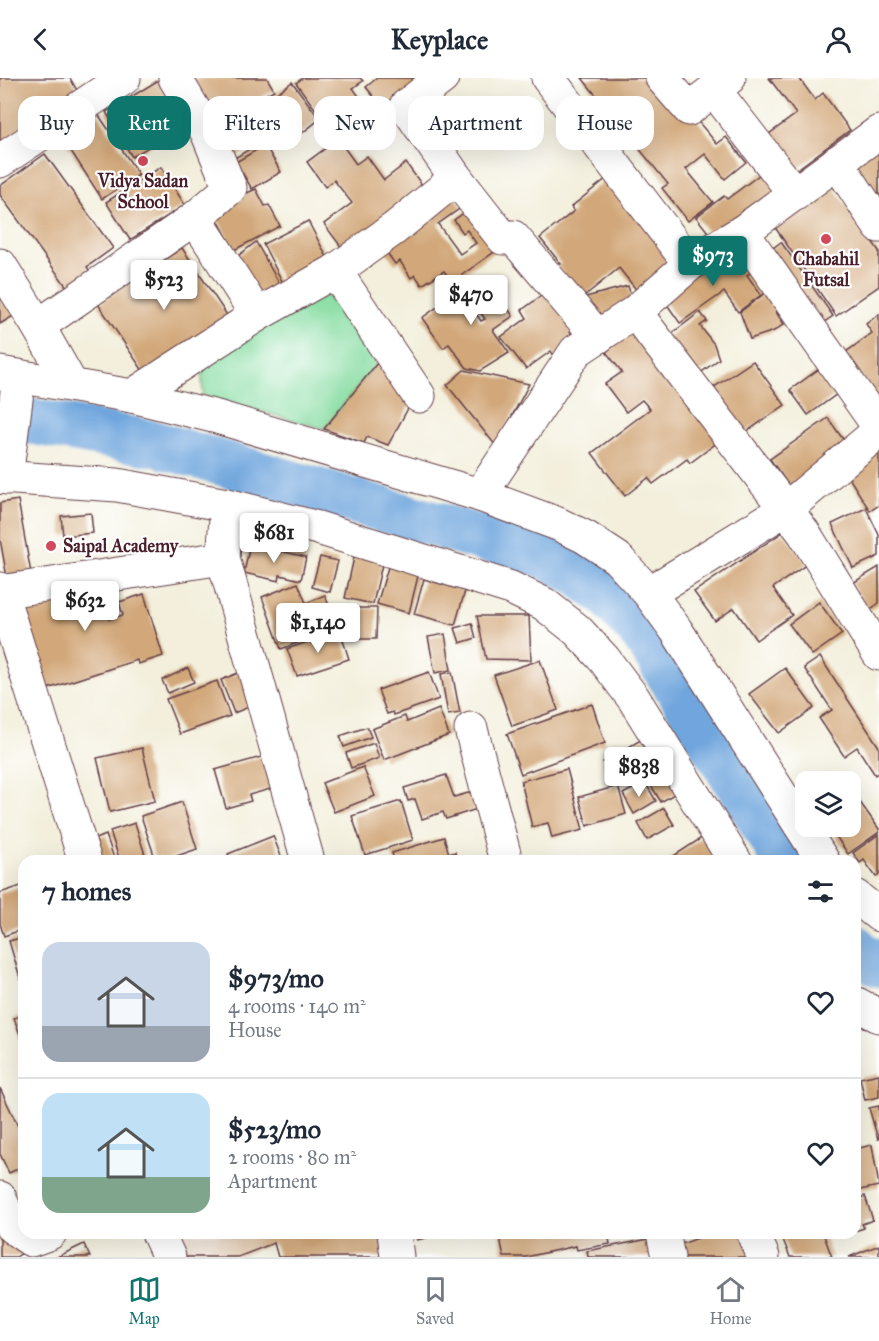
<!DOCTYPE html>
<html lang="en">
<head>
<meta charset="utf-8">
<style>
  :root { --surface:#fff; --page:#f2f2f3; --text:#1f2937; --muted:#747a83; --line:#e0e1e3; --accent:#0f766e }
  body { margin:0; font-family:"IM FELL Great Primer",serif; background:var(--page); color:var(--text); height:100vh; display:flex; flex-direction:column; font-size:22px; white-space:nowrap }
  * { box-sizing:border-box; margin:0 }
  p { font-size:20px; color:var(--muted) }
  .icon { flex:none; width:33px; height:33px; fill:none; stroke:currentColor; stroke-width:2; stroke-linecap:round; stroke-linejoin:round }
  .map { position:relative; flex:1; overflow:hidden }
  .panel { position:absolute; left:18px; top:777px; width:843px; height:384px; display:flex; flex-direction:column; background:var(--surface); border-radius:18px; box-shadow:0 6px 24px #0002 }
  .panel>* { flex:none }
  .guide { position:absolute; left:18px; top:18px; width:843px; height:54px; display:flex; gap:12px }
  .buttons { position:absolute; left:795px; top:693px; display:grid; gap:12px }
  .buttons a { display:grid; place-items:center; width:66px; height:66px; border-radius:12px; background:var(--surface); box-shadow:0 6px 24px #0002; font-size:30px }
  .price { position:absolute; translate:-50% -51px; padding:0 14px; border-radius:6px; background:#fff; color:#222; font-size:20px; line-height:39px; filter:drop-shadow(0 2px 3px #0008) }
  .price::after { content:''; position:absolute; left:50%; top:36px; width:18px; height:14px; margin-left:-9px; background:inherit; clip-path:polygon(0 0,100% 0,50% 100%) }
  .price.active { background:var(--accent); color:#fff }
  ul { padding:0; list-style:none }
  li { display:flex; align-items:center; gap:18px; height:150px; padding:0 24px }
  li+li { border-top:2px solid var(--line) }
  li span { display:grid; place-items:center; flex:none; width:168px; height:120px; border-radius:18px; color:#555 }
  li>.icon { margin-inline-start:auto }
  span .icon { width:72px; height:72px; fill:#fffc; stroke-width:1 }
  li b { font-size:26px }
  h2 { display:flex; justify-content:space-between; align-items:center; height:72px; padding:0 24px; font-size:26px }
  .tag { padding:0 21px; border-radius:18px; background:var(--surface); box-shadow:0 6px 24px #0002; font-size:21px; line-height:54px }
  .tag.active { background:var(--accent); color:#fff }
  header { display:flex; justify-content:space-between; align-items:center; height:78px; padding:0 24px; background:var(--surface); font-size:27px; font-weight:800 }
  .tab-bar { display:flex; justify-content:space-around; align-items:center; height:84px; border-top:2px solid var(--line); background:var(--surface); font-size:16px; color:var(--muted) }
  .tab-bar a { display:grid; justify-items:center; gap:3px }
  .tab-bar .active { color:var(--accent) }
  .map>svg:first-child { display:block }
</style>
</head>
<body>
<header><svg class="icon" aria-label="back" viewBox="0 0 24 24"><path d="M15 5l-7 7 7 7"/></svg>Keyplace<svg class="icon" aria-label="person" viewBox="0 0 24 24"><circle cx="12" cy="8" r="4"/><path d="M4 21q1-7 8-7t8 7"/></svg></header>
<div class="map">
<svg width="879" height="1179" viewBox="0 0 879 1179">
  <rect width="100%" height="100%" fill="#fff"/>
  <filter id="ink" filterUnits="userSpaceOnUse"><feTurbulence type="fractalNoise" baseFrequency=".0167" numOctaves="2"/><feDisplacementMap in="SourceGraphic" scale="12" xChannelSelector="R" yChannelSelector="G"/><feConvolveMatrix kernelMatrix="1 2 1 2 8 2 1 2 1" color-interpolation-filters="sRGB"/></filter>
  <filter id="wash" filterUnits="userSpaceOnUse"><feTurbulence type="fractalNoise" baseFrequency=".008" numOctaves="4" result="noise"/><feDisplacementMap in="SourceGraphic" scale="24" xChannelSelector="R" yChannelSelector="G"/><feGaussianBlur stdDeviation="1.35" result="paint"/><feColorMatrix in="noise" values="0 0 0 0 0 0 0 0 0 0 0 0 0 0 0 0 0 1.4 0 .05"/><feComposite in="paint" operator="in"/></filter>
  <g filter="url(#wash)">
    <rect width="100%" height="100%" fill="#f3efdc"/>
    <polygon fill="#83db9f" stroke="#667d65" stroke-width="1.5" points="326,206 382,279 324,351 203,318 201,286"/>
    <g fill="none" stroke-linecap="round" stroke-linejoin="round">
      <g stroke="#70a6dd" stroke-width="46">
        <polyline points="0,341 35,344 156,366 547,479 580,497 610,519 644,557 786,783"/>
        <polyline points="855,870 862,877 879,886"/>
      </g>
    </g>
    <g id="blocks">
      <g fill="#d2a779">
        <polygon points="0,0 70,0 80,18 0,68"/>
        <polygon points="162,0 192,43 132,79 106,34"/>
        <polygon points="182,0 267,0 274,12 209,48"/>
        <polygon points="303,0 360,0 363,3 353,10 378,45 350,66 325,32 319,36 296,5"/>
        <polygon points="377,0 420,0 423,4 386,34 366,9"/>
        <polygon points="582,0 647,0 696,41 717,66 726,59 746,84 725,101 705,76 686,91 713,124 688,143 662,110 668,106"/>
        <polygon points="769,0 799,0 815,22 823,15 850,52 792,95 765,59 796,36"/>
        <polygon points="292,4 320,41 288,66 259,28"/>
        <polygon points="253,31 270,59 228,84 212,56"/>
        <polygon points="96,33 139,97 102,121 60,56"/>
        <polygon points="338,61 356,86 367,78 384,102 406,85 430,118 348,178 324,146 352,125 334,102 325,109 307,84"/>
        <polygon points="879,61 879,130 847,82"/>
        <polygon points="265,67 281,94 252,111 236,84"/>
        <polygon points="45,76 113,170 87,189 95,201 72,216 0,117 0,108"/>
        <polygon points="161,89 185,127 130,162 106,124"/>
        <polygon points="767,91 786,116 715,163 696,139 724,118 727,121"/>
        <polygon points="607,100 625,122 629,119 660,158 654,163 677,192 642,219 619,190 582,220 628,208 634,227 611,246 599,240 582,220 557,188 561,186 540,160 574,133 571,129"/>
        <polygon points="832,107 879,173 879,208 836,238 774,148"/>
        <polygon points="245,111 247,115 256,111 265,128 269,127 280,148 234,172 211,129"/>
        <polygon points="452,115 462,129 438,146 460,176 476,165 467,152 463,155 454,142 475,127 504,167 452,204 444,193 422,207 415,197 411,200 400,183 395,186 385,172"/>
        <polygon points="308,143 329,183 284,207 263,166"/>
        <polygon points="256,164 284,214 257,228 238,178"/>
        <polygon points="781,164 833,238 817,249 765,176"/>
        <polygon points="182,170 229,240 145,296 98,226"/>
        <polygon points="728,170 738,184 742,182 751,194 747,197 761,217 738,234 724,214 680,245 661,218"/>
        <polygon points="486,199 513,238 493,252 509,275 480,293 467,290 449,266 443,270 422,240 460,213 481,243 485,241 466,214"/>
        <polygon points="545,215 569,247 571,257 555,280 551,273 526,291 501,259 527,240 522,232"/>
        <polygon points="765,215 778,232 776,234 784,246 774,253 750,261 740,234"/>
        <polygon points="0,216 15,237 0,246"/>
        <polygon points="700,234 707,243 700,248 714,266 719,281 695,299 666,260"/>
        <polygon points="879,236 879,320 842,277 872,255 866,246"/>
        <polygon points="637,250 722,361 690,385 687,381 653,406 648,400 625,418 592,375 650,331 642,322 626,334 605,306 622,294 606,274"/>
        <polygon points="382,279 412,323 388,367 367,359 364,365 324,351"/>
        <polygon points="753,283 785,327 739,359 707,314"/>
        <polygon points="826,286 844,311 808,337 790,312"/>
        <polygon points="464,292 529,306 496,368 447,307"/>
        <polygon points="828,340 852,374 794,415 770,381"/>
        <polygon points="879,361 879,427 870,433 844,392"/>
        <polygon points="18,422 32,501 8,505 0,461 0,425"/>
        <polygon points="866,430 879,457 879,478 853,490 832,446"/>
        <polygon points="91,435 93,455 63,458 61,438"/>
        <polygon points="783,454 807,486 773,510 792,537 756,562 734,530 715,543 694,514"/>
        <polygon points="250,466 306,479 301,502 280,497 279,503 244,495"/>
        <polygon points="355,475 383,482 373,526 345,520"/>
        <polygon points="320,479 338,483 330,514 312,509"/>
        <polygon points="389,486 419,494 409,535 377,526"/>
        <polygon points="879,489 879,525 870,532 851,506"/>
        <polygon points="424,501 465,513 455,547 414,536"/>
        <polygon points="98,502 109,541 123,537 119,524 144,516 163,578 138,586 137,582 44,612 15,517"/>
        <polygon points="298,505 306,525 325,517 337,550 281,571 262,519"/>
        <polygon points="819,524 842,556 812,577 789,546"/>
        <polygon points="349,530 377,530 376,561 349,561"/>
        <polygon points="477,538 529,538 531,582 486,581"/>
        <polygon points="472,545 476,560 460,565 455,550"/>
        <polygon points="340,553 349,581 297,598 287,571"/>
        <polygon points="445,556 451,592 435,595 428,559"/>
        <polygon points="820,579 879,669 879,694 875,697 857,669 844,678 819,640 832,632 804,590"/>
        <polygon points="540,582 558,632 512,648 494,597"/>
        <polygon points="188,590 194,604 168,615 162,602"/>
        <polygon points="785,590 814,630 779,655 749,616"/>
        <polygon points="243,593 256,626 234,635 221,602"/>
        <polygon points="429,594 439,621 394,637 393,634 387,636 378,612"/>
        <polygon points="452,594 460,635 448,637 441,596"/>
        <polygon points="217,603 230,638 180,656 166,621"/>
        <polygon points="592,626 605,665 521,696 507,656"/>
        <polygon points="439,631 449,657 384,682 372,651 405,638 407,644"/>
        <polygon points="367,649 371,659 344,669 340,658"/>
        <polygon points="644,660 655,680 615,704 603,684"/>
        <polygon points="374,665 379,680 351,690 346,675"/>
        <polygon points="142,670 155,723 110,734 97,680"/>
        <polygon points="272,676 281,708 249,717 251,723 226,730 215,692"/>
        <polygon points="363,689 375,718 334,734 322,705"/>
        <polygon points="567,691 583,752 552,760 548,745 532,749 521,703"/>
        <polygon points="668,695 679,713 661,724 650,706"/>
        <polygon points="446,697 454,719 472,714 477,731 446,741 443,734 422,741 415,721 408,723 404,710"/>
        <polygon points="645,704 656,723 634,736 623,716"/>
        <polygon points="618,708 626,736 587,748 579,719"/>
        <polygon points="857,720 879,751 879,754 848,776 829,748 850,748 850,724"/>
        <polygon points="401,723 413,762 365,777 352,738"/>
        <polygon points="182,724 197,771 162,783 156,783 141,738"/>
        <polygon points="664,730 674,747 647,762 638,745"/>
        <polygon points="135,745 147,783 120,783 110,753"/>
        <polygon points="879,756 879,797 876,799 864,782 860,785 853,775"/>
        <polygon points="106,757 115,783 90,783 84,765"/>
        <polygon points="706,757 723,783 666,783"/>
        <polygon points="273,758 283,783 231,783 228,776"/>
        <polygon points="444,759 449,776 455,774 457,783 394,783 392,775"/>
        <polygon points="24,807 24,851 4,858 0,846 0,815"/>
        <polygon points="24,859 24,902 21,903 9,863"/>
        <polygon points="23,937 24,941 24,968 14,940"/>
        <polygon points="879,996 879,1019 865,1022 860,1000"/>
        <polygon points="0,1010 24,1061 24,1088 9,1095 0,1076"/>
        <polygon points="879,1028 879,1061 878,1061 869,1030"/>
        <polygon points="872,1067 879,1108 855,1113 855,1071"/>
        <polygon points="865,1118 873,1142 862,1146 864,1150 855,1153 855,1122"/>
        <polygon points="0,1145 22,1175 16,1179 0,1179"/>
        <polygon points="171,1155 383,1155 386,1179 278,1179 274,1165 238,1179 179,1179"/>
        <polygon points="415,1155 442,1155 442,1156 417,1162"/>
        <polygon points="499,1155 608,1155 610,1166 577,1172 576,1168 526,1179 504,1179"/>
        <polygon points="712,1155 750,1155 758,1179 676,1179 676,1168"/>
        <polygon points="791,1155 823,1155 832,1179 790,1179 782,1159"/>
        <polygon points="659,1159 663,1179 588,1179 587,1173"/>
        <polygon points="84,1166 90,1179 57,1179"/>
        <polygon points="879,1167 879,1179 849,1179"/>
      </g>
    </g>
  </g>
  <g filter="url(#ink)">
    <use href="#blocks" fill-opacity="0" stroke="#633e46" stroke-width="1.5"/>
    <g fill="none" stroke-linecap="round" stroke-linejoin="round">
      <g stroke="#633e46" stroke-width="35">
        <g id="minor">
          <polyline points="442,0 406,28 456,100 503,160 513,159 598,259"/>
          <polyline points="548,0 690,186"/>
          <polyline points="662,0 689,31 729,0"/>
          <polyline points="714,12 795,116"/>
          <polyline points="0,83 124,0"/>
          <polyline points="837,84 879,148"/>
          <polyline points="195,140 257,237"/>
          <polyline points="742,154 879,349"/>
          <polyline points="0,187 38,248 71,306"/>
          <polyline points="335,193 419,318"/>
          <polyline points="635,234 804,455 879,576"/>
          <polyline points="38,248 195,140 230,110 207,54 175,0"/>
          <polyline points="0,295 132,318 217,339 480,417 558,446 585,459 617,480 649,515 676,552 823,783"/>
          <polyline points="132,318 257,237 335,193 395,150 456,100"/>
          <polyline points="0,399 117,407 227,427 318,450 511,510 544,526 577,552 604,581 634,621 735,783"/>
          <polyline points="6,400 19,298"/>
          <polyline points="480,417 576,273 635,234 690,186 742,154 879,54"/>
          <polyline points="227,427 223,480 308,783"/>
          <polyline points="0,511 85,783"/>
          <polyline points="0,514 223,480"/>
          <polyline points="649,515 786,431 879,353"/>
          <polyline points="471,651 506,783"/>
          <polyline points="855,818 879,837"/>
          <polyline points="855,925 879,938"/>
          <polyline points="0,1120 12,1149 31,1162 50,1155"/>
          <polyline points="158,1155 169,1179"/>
          <polyline points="394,1155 397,1179"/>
          <polyline points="663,1155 668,1179"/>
          <polyline points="753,1155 763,1179"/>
        </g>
      </g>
      <use href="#minor" stroke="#fff" stroke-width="33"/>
    </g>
  </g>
  <g fill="#d1495b" stroke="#fff" stroke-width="2">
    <circle cx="143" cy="83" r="6"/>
    <circle cx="826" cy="161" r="6"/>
    <circle cx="51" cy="468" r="6"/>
  </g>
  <g text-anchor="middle" stroke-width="4.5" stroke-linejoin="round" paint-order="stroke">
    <g font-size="18" font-weight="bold" fill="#4a1f2b" stroke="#fff">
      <text x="143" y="109">Vidya Sadan<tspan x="143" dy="21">School</tspan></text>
      <text x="826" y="187">Chabahil<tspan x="826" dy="21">Futsal</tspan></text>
      <text x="63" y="474" text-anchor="start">Saipal Academy</text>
    </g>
  </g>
</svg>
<div class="buttons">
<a><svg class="icon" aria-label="layers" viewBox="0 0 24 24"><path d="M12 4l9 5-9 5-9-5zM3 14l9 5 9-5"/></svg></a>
</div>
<b class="price active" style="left:713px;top:209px">$973</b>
<b class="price" style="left:164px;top:233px">$523</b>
<b class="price" style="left:471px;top:248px">$470</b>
<b class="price" style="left:274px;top:486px">$681</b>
<b class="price" style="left:85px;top:554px">$632</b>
<b class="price" style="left:318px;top:576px">$1,140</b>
<b class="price" style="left:639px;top:720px">$838</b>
<div class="guide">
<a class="tag">Buy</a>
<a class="tag active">Rent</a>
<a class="tag">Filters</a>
<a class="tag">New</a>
<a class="tag">Apartment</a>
<a class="tag">House</a>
</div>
<section class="panel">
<h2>7 homes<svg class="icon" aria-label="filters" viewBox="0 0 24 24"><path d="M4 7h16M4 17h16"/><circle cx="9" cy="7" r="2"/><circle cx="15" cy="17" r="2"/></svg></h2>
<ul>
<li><span style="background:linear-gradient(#c9d6e8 70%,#9aa5b1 0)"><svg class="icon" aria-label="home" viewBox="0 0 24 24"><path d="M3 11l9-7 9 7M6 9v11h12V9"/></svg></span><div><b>$973/mo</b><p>4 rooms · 140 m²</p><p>House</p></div><svg class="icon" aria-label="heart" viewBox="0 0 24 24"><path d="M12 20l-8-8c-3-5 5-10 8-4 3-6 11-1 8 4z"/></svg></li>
<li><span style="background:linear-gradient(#bfe0f5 70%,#7fa58c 0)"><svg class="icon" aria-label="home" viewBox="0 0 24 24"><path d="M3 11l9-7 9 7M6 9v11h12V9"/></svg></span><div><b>$523/mo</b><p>2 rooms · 80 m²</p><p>Apartment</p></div><svg class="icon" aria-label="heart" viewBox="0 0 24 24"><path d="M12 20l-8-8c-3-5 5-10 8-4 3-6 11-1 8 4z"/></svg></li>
</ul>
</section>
</div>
<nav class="tab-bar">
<a class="active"><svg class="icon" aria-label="map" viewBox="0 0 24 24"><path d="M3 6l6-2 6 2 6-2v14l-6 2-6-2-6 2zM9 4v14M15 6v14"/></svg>Map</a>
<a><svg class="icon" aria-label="saved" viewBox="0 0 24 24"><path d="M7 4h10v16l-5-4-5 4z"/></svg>Saved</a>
<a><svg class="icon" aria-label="home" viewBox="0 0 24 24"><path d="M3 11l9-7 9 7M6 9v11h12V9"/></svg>Home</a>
</nav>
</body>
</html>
